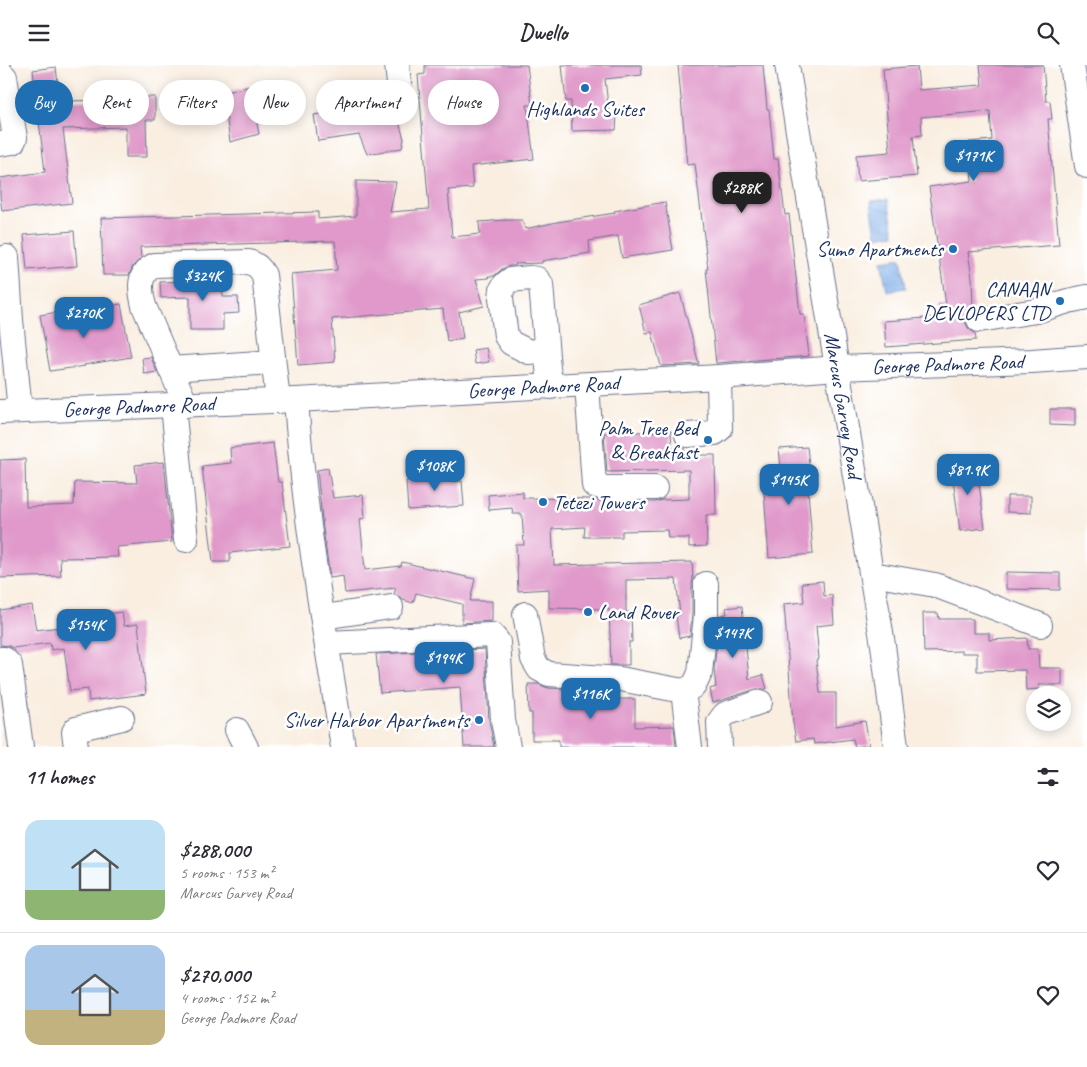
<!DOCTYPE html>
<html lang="en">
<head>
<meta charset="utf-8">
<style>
  :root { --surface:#fff; --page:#f2f2f3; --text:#2b2b33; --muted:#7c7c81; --line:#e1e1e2; --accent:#1f6fb2 }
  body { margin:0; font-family:Caveat,sans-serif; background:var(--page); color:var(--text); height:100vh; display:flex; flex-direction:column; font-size:19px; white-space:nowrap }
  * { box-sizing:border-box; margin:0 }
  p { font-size:16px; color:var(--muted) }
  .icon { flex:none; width:28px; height:28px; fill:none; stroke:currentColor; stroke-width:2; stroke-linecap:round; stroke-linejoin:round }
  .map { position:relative; height:682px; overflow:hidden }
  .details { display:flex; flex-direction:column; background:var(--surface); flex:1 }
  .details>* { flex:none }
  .guide { position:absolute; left:15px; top:15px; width:500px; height:45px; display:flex; gap:10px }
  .buttons { position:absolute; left:1026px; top:621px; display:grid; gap:10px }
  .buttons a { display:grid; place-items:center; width:45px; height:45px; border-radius:50%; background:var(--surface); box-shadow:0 2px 12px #0003; font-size:25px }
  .price { position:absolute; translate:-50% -42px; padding:0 11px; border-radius:10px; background:var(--accent); color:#fff; font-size:16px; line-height:32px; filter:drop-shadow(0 1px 2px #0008) }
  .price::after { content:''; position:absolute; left:50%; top:30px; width:15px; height:11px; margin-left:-8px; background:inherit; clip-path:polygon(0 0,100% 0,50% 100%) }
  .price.selected { background:#222; color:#fff }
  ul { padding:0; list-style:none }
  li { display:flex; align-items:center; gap:15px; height:125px; padding:0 25px }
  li+li { border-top:1px solid var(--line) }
  li span { display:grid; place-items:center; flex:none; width:140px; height:100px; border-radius:15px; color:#555 }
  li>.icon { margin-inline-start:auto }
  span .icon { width:60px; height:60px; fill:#fffc; stroke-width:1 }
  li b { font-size:21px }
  h2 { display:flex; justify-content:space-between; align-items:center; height:60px; padding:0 25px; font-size:21px }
  .chip { padding:0 18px; border-radius:22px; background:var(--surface); box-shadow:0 2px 12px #0003; font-size:18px; line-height:45px }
  .chip.selected { background:var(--accent); color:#fff }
  header { display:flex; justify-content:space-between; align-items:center; height:65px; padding:0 25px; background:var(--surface); font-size:22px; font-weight:800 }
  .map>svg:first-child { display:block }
</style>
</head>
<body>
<header><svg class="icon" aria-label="menu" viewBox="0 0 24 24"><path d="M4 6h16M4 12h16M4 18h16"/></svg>Dwello<svg class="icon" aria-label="search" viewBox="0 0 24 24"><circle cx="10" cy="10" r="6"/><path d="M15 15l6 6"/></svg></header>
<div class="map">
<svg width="1087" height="682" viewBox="0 0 1087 682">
  <defs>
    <pattern id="water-ripples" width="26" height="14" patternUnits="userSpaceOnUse" patternTransform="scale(1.25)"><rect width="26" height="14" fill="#7faee9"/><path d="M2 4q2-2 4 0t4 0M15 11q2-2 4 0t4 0" fill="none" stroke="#678ec0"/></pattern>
  </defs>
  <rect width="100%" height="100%" fill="#fff"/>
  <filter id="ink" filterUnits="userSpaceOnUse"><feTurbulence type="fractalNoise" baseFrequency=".02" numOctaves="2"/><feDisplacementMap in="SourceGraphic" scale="10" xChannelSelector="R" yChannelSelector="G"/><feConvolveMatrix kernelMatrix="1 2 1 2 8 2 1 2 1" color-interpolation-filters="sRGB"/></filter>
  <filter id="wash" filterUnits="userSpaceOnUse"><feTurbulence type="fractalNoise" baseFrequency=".0096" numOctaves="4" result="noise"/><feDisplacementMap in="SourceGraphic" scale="20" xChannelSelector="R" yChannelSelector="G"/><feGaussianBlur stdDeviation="1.12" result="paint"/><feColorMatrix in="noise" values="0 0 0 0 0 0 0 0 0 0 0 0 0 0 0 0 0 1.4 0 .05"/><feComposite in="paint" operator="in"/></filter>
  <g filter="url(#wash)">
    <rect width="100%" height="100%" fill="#f9eee0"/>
    <g fill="url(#water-ripples)" stroke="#4d6ea4">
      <polygon points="888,134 894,169 876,172 871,136"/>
      <polygon points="901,193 906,223 887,226 881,196"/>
    </g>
    <g id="blocks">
      <g fill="#e099ca">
        <polygon points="425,0 527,0 532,40 527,40 534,94 471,101 473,123 448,125 452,172 480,169 479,157 506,155 522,155 525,164 557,157 615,148 614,146 665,137 673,185 622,193 618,171 589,176 590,188 542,196 542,198 515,199 515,201 509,201 502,204 494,211 488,211 489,213 476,214 484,241 459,247 463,273 447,276 443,244 332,254 335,297 298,300 291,209 337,205 335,176 140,182 141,193 133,201 129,210 103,210 101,153 318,147 318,154 356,151 356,116 396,117 390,147 429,144 418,10 425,9"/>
        <polygon points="562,0 641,0 642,10 605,14 609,49 617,49 616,65 572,66 571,36 566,36"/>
        <polygon points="678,0 763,0 767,44 769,44 774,94 778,94 785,150 789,149 800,249 804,249 809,291 716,298 706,204 708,204 695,99 687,100"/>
        <polygon points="980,0 1043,0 1046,36 1050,36 1052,54 1048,54 1059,180 968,187 972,213 973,243 970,245 966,250 965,257 969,264 975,268 976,275 886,282 884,256 940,252 939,240 946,240 929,122 972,116 969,77 992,75 990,46 921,52 922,70 913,71 917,111 858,116 856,90 890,87 883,4 917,1 919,25 982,20"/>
        <polygon points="56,2 60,36 133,35 133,32 155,32 155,55 146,55 147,92 126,92 126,62 63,64 72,138 2,146 0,131 0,113 45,107 33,5"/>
        <polygon points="250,21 259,69 230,77 223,28"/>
        <polygon points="391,30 404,74 402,83 367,89 359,70 318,76 314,50 369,42 368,36"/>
        <polygon points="74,166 77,201 27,205 24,170"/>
        <polygon points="188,216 188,217 222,216 223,232 238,232 239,248 223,249 223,265 190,265 190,232 161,233 160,217"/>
        <polygon points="680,228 699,299 661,301 652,267 646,268 639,240"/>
        <polygon points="121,239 131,292 84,300 85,301 50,306 40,250 75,244 76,247 81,246 81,257 104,255 104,242"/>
        <polygon points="486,283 489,297 475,299 473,285"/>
        <polygon points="151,292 157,307 144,309 142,293"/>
        <polygon points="1050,344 1075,344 1075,361 1050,360"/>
        <polygon points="671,366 672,383 685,383 685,390 715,390 716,450 706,450 707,481 689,482 689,473 668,473 667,465 622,466 622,472 584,472 585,462 552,464 554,500 692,497 693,514 692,519 692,549 690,571 679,573 676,550 680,550 676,514 626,515 626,547 631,547 632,577 629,577 629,600 611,600 609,544 549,543 549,524 518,526 516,480 524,480 522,449 513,449 512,443 489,445 488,430 523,427 523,433 592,434 604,437 655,437 662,435 689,434 689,405 607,407 604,368"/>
        <polygon points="273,378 278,417 282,417 290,481 230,488 230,497 213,497 202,401 231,398 230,383"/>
        <polygon points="807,382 812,425 808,426 813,489 769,493 763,415 782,413 779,384"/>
        <polygon points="25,394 26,442 74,440 75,417 137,418 135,400 164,397 172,477 117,482 118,492 60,493 61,511 0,513 0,395"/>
        <polygon points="976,396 985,463 960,466 951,399"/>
        <polygon points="328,403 333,433 363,430 365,453 360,454 365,505 401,501 402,497 475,514 470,536 492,536 492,556 462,558 462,539 416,528 413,538 403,535 401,533 394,529 396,523 345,528 343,511 330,513 323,464 317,405"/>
        <polygon points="449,404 450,417 462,416 464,441 408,445 406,416 426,414 426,406"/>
        <polygon points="1007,431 1031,431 1031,448 1007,447"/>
        <polygon points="1006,507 1060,508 1060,525 1006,524"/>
        <polygon points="823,516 824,531 832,530 834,559 816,561 819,594 816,595 820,628 836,628 836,661 865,656 869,680 855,682 853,674 814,679 813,674 796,676 793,658 784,539 804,537 802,518"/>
        <polygon points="32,540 36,565 92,558 91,551 122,547 124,561 138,559 146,629 89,636 88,624 70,626 64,583 51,585 50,578 13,583 9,581 0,580 0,545"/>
        <polygon points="742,541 749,614 763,610 767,624 756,624 713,638 710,624 716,622 714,604 720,550 727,549 726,543"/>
        <polygon points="923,548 938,548 939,554 973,554 973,568 989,568 989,575 1027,573 1028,584 1038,584 1039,603 1062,603 1062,620 1039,620 1039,624 1026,625 1025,605 977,606 977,588 962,588 962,586 924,587"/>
        <polygon points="485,584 489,656 494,682 464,682 460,622 380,628 376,589"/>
        <polygon points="528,619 538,619 548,623 616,627 616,634 635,634 635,662 674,661 676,682 559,682 559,675 532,675 532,648 529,648"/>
      </g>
    </g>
  </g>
  <g filter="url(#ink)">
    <use href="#blocks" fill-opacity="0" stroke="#69728c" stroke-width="1"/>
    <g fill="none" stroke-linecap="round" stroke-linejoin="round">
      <g stroke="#69728c" stroke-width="26">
        <g id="minor">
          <polyline points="397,0 399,19"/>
          <path id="s1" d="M 787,0 L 883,580 L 896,682"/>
          <polyline points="1072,0 1087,101"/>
          <polyline points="0,7 5,12 15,73 13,77 0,79"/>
          <polyline points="7,192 11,255 20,346"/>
          <polyline points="979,255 1036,246 1068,236 1087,232"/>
          <polyline points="546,285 529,287 511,278 506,271 501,233 502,224 505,219 510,215 530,213 537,214 541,219 548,303 551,322"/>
          <polyline points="170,304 273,297"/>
          <polyline points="587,320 594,420 604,423 655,423"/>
          <path d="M 296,335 C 304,452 325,567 343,682"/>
          <polyline points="173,340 186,475"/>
          <path d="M 186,340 L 144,241 C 140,225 137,208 155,200 L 249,197 C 257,200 260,203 264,210 L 278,336"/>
          <path id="s2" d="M 0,347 L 296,335 L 719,312 L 838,303 L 1032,296 L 1087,292"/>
          <polyline points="687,370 715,368 720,364 719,312"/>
          <polyline points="872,509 935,520 1040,560"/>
          <polyline points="525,549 533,594 539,604 549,609 620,614 683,626 690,682"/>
          <polyline points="323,552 391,542"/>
          <polyline points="327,578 492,570 498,577 503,655 508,682"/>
          <polyline points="0,594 4,594 10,600 21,682"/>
          <polyline points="683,626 694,621 700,608 706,550 706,519"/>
          <polyline points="237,665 246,682"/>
          <polyline points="76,682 74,667 76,664 122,653"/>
          <polyline points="720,682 719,657 725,649 760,637"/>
        </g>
      </g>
      <use href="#minor" stroke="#fff" stroke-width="24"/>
    </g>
  </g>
  <g fill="#1f6fb2" stroke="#fff" stroke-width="2">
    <circle cx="585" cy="23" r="5"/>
    <circle cx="953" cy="184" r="5"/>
    <circle cx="1060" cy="236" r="5"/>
    <circle cx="708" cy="375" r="5"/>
    <circle cx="543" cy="437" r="5"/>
    <circle cx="588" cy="547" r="5"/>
    <circle cx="479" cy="655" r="5"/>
  </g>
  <g text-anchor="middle" stroke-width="5" stroke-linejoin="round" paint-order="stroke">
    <g font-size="21" fill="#1b2f5e" stroke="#fff" text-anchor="end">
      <text x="585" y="51" text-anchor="middle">Highlands Suites</text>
      <text x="943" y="191">Sumo Apartments</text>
      <text x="1050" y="231">CANAAN<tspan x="1050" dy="24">DEVLOPERS LTD</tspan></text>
      <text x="698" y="370">Palm Tree Bed<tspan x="698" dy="24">&amp; Breakfast</tspan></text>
      <text x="553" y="444" text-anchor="start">Tetezi Towers</text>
      <text x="598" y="554" text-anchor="start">Land Rover</text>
      <text x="469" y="662">Silver Harbor Apartments</text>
    </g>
    <g font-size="21" fill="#1b2f5e" stroke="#fff">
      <text dy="7" stroke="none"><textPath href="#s2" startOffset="949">George Padmore Road</textPath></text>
      <text dy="7" stroke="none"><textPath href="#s2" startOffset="544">George Padmore Road</textPath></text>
      <text dy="7" stroke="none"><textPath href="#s2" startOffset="139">George Padmore Road</textPath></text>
      <text dy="7" stroke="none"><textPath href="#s1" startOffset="345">Marcus Garvey Road</textPath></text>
    </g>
  </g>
</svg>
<div class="buttons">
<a><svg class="icon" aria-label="layers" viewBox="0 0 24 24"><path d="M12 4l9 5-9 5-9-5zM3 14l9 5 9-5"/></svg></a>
</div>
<b class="price" style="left:974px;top:117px">$171K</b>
<b class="price selected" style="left:742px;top:149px">$288K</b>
<b class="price" style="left:203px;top:237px">$324K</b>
<b class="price" style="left:84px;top:274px">$270K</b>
<b class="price" style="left:435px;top:427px">$108K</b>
<b class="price" style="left:968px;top:431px">$81.9K</b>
<b class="price" style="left:789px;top:441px">$145K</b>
<b class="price" style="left:86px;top:586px">$154K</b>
<b class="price" style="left:733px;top:594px">$147K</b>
<b class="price" style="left:444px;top:619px">$194K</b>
<b class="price" style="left:591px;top:655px">$116K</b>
<div class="guide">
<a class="chip selected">Buy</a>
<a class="chip">Rent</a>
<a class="chip">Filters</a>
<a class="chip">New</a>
<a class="chip">Apartment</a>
<a class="chip">House</a>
</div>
</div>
<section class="details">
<h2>11 homes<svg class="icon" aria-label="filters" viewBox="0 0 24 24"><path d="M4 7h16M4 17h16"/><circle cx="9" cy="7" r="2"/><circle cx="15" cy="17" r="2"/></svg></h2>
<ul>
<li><span style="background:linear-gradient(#bfe0f5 70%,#8fb573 0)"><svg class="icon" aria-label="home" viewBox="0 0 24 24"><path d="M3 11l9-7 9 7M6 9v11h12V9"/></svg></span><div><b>$288,000</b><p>5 rooms · 153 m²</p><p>Marcus Garvey Road</p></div><svg class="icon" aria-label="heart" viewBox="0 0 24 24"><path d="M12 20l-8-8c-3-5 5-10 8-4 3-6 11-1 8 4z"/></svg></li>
<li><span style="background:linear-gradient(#a9c7e8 65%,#c2b280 0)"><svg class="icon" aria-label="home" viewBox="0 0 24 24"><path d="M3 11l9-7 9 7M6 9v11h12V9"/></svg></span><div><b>$270,000</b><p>4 rooms · 152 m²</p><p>George Padmore Road</p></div><svg class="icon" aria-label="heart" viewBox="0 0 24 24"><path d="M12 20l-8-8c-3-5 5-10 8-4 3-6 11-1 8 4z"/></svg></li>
</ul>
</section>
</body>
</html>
